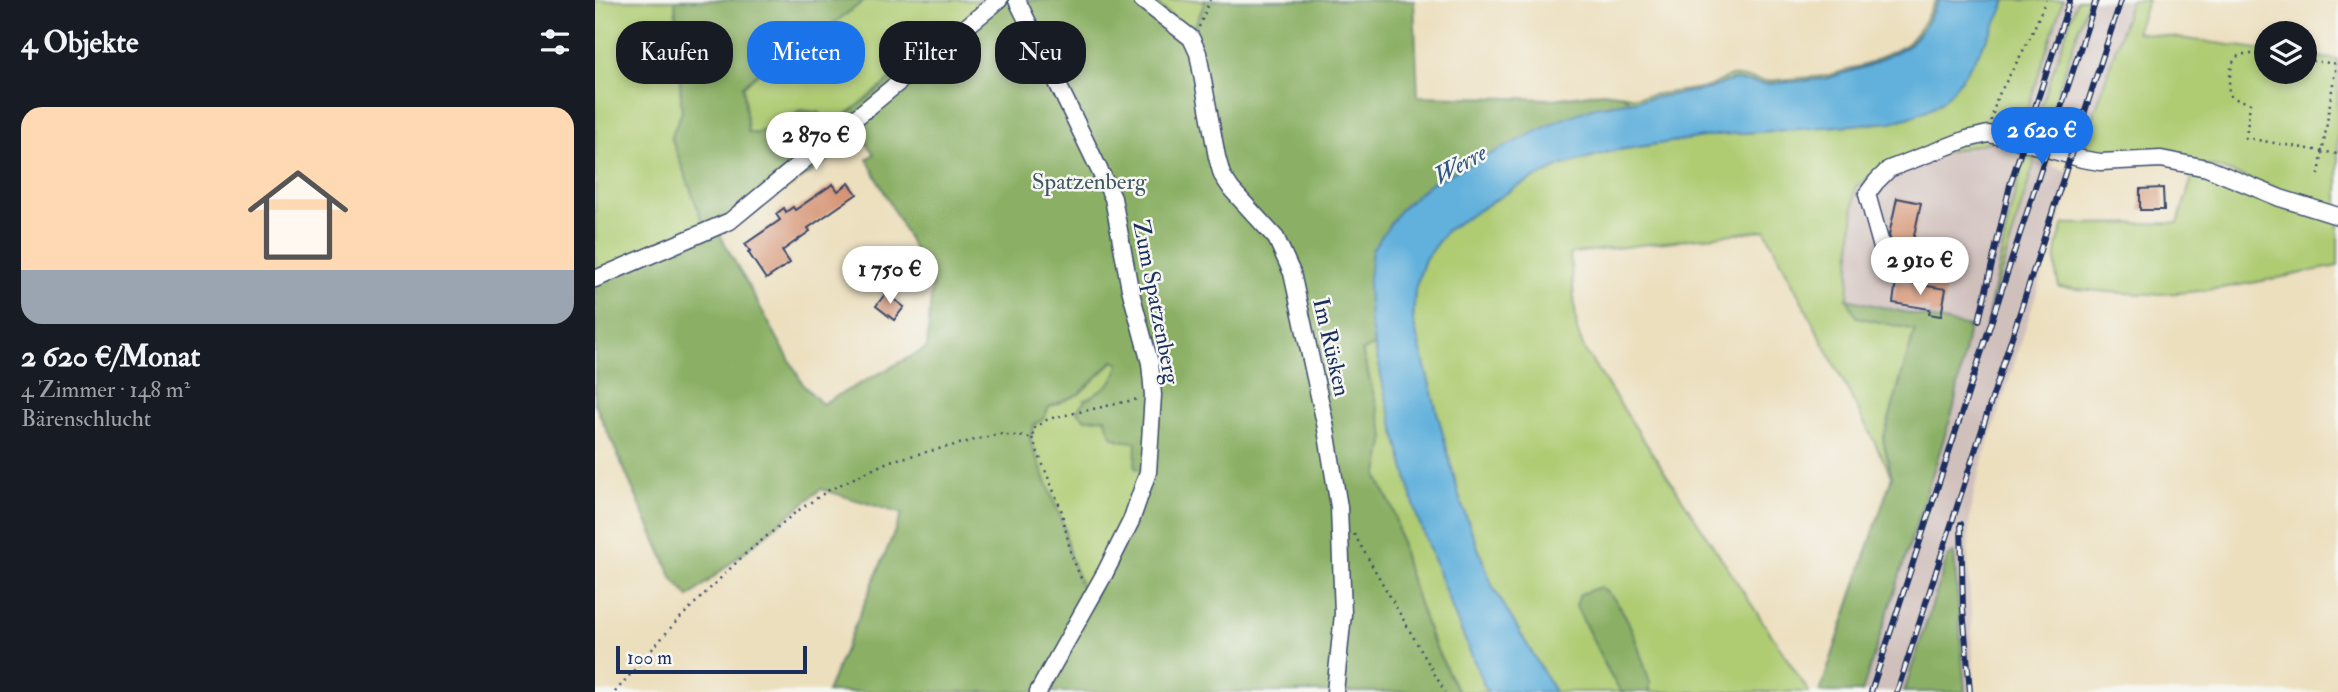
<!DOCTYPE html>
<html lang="de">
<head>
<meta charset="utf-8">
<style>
  :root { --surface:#171b24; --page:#242831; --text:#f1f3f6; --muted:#9ea1a6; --accent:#1a73e8 }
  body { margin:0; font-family:"IM FELL Double Pica",serif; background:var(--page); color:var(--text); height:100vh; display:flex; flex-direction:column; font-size:26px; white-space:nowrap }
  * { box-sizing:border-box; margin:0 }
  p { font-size:23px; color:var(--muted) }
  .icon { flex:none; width:38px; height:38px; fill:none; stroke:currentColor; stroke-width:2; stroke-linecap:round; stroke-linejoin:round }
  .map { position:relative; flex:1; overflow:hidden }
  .panel { display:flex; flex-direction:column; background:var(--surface); width:595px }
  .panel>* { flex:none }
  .banner { position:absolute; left:21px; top:21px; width:665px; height:63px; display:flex; gap:14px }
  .buttons { position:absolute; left:1659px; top:21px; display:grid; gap:14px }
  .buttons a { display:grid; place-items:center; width:63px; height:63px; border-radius:50%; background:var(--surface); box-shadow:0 4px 10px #0003; font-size:35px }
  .scale { position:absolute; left:21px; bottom:18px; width:191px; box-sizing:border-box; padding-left:7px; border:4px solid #1b2f5e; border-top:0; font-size:19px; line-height:24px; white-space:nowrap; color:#1b2f5e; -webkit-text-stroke:5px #f6f6f2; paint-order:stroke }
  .price { position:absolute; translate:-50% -60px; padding:0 16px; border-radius:24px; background:#fff; color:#222; font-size:23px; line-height:46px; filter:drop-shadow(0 2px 4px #0008) }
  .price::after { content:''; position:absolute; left:50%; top:42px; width:21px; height:16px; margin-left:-10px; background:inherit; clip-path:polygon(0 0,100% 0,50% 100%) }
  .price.active { background:var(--accent); color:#fff }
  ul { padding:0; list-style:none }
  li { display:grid; align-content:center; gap:14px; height:371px; padding:0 21px }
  li span { display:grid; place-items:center; height:217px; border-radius:21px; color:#555 }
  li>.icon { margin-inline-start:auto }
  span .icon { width:126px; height:126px; fill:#fffc; stroke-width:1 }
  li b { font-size:30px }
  h2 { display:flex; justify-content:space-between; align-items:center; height:84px; padding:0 21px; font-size:30px }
  .tag { padding:0 24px; border-radius:28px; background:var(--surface); box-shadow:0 4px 10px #0003; font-size:24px; line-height:63px }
  .tag.active { background:var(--accent); color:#fff }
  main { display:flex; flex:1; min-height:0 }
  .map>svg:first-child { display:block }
</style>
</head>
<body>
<main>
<section class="panel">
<h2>4 Objekte<svg class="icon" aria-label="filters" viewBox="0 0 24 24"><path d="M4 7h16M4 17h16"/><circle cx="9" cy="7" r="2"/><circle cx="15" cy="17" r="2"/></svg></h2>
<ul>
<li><span style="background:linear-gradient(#ffd9b3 75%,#9aa5b1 0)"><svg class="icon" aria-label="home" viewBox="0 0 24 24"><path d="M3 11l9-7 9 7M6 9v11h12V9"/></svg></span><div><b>2 620 €/Monat</b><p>4 Zimmer · 148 m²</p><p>Bärenschlucht</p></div></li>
</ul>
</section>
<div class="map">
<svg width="1743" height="692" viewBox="0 0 1743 692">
  <rect width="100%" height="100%" fill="#f6f6f2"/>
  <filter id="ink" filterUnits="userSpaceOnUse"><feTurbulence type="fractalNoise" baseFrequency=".0143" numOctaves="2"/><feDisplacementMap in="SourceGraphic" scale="14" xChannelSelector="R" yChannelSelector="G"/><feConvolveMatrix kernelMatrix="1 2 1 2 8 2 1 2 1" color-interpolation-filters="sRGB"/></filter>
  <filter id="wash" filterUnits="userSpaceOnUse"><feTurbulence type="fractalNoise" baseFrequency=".00686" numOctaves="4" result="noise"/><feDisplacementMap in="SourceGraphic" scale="28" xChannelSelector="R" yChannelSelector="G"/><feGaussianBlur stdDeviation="1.57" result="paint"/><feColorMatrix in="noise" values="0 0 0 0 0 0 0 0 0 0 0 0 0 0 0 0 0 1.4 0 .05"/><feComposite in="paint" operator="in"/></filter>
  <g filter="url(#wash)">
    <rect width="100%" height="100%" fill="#ecdfbe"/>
    <g fill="#d0c0bc">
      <polygon points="1468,0 1482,0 1438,130 1427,126"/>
      <polygon points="1493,0 1536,0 1489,147 1448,137"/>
      <polygon points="1386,128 1419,149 1431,153 1416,208 1396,306 1440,161 1480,173 1381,483 1375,516 1373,555 1380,692 1370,692 1359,553 1353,556 1309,692 1267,692 1359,407 1374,328 1252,299 1260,187 1291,166"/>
    </g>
    <g fill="#afcc73" stroke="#657e68" stroke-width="2">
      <polygon points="0,0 80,0 87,112 76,137 110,228 0,283"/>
      <polygon points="270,0 396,0 231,131 178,125 161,134 153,132 148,87 182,56 195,56"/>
      <polygon points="557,0 611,0 599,28 591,28"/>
      <polygon points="1341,0 1344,0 1328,29 1313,46 1273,66 1230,79 1170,84 1137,80 1114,89 1035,102 1029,95 1041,97 1113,87 1136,76 1170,81 1231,76 1272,64 1311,45 1325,28"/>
      <polygon points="1411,0 1468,0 1424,135 1291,166 1260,187 1253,299 1263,317 1320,329 1288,440 1297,476 1170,230 979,253 975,255 982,330 989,349 1214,692 1055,692 1055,682 1000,643 1014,673 1026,692 960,692 898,587 866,503 818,321 820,288 830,259 852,230 923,186 965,166 1017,151 1122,135 1297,122 1320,116 1380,59"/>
      <polygon points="1482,0 1493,0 1446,143 1435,139"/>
      <polygon points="1536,0 1553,0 1541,32 1671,50 1671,72 1710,72 1710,55 1743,60 1743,210 1617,166 1487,153"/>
      <polygon points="1431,151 1442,154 1393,316 1416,208"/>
      <path d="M 1614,171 L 1743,219 L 1743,266 C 1690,276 1637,289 1583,293 C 1543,296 1503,291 1464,287 C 1458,265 1460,245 1469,224 L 1583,223 L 1597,177 Z"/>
      <polygon points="779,346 822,516 857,609 892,692 863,692 835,636 812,568 798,509 782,477 790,437 767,351"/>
      <path d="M 519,361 L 525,363 C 521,385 506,390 489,400 L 490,419 L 511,418 L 541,442 L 557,472 L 494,608 L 474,553 L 469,527 L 435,440 L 439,425 L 449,418 L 454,407 L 484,394 Z"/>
    </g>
    <g fill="#8bb065" stroke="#537062" stroke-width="2" fill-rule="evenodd">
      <path d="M 80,0 L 270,0 L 194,56 L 182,56 L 148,86 L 153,132 L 161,134 L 178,125 L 188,126 L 205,110 L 225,113 L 231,131 L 396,0 L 557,0 L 591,28 L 599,27 L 611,0 L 819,0 L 823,96 L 959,99 L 1008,92 L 1029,95 L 1035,102 L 1000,107 L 773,288 L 779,346 L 767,351 L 790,437 L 782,477 L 798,509 L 812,568 L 835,636 L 863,692 L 232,692 L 307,514 L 226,489 L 94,597 L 78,579 L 0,404 L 0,283 L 110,228 L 76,137 L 87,112 ZM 267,137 L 279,154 L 272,159 L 337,284 L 332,348 L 227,404 L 209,386 L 125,235 ZM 518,361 L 524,363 C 520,392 495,389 482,411 L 490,419 L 511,418 C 515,441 520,440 541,442 L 540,468 L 556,472 L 494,607 L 474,553 L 469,527 L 435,440 L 439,425 L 449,418 L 454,407 L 484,394 Z"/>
      <polygon points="1252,299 1374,327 1359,407 1267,692 1225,692 1297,476 1288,440 1320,330 1262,317"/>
      <polygon points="1359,553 1370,692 1309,692 1353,556"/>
      <path d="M 1005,587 C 1035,605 1043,651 1055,682 L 1055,692 L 1026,692 L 1014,673 L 981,606 L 985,594 Z"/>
    </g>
    <path fill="#62b1dc" stroke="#3e709d" stroke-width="2" d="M 1344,0 L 1411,0 C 1403,24 1366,85 1347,101 C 1333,112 1314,118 1297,122 L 1122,135 L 1017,151 L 965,166 L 923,186 L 852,230 L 830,259 L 820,289 L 818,321 L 866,503 L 898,587 L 960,692 L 892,692 L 857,609 L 822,516 L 789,390 L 775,322 L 773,288 L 777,250 L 805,210 L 834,184 L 967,119 L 1000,107 L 1114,89 L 1137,80 L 1170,84 L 1230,79 L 1273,66 L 1313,46 L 1328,29 Z"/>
    <g id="blocks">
      <g fill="#d59372">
        <polygon points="254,183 262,194 213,228 215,231 187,251 195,263 171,279 153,252 155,251 150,244 185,220 181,214 189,208 191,212 198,207 200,210 238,184 243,191"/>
        <polygon points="1568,188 1569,210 1545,210 1545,189"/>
        <polygon points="1302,198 1326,203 1317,245 1296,241 1294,235"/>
        <polygon points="1301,281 1351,289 1346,316 1334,314 1335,309 1298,303"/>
        <polygon points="291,293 309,307 299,320 281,306"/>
      </g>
    </g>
  </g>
  <g filter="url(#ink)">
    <use href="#blocks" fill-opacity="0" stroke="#3a496c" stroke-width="2"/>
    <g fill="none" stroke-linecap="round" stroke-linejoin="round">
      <g stroke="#3a496c" stroke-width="19">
        <g id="minor">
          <polyline points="422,0 518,198 535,289 555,363 558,395 553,472 536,521 510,573 443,692"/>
          <polyline points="547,0 596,38 603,53 622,157 627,175 637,190 681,238 697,273 730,423 744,507 748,614 740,692"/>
          <polyline points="1289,255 1272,194 1281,182 1294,169 1372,139 1393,134 1418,139 1487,159 1505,162 1566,159 1612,168 1685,198 1743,216"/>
          <polyline points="0,279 135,221 404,0"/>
        </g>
      </g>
      <g stroke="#3a496c" stroke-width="2.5" stroke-dasharray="2 5" stroke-linecap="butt">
        <polyline points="604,27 615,0"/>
        <path d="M 1671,56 C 1649,53 1638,49 1635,76 C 1634,84 1632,91 1637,98 L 1655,103 L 1651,138 L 1743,154"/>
        <polyline points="1710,60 1743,64"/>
        <polyline points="1396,121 1402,98 1434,40 1451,0"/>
        <polyline points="1724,175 1741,64"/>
        <polyline points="437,438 466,509 476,554 488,583"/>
        <polyline points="759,534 850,692"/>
        <polyline points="20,692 79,624 149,555 201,512 234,490 295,461 404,434 437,438 440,428 453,419 543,399"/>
      </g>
      <use href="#minor" stroke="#fff" stroke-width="16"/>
      <g stroke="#1b2f5e" stroke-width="6">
        <g id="rail">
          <polyline points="1384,321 1415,185 1475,0"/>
          <polyline points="1366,524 1368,609 1375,692"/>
          <polyline points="1276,692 1501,0"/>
          <polyline points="1302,692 1526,0"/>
        </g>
      </g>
      <use href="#rail" stroke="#f6f6f2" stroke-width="3.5" stroke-dasharray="10" stroke-linecap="butt"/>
    </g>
  </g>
  <g text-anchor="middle" stroke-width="5" stroke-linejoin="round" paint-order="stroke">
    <g font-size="23" fill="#405663" stroke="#f6f6f2">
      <text x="494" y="189">Spatzenberg</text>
    </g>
    <g font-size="23" fill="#1b2f5e" stroke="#f6f6f2">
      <text transform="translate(562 302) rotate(79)" y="8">Zum Spatzenberg</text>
      <text transform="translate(737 347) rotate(77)" y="8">Im Rüsken</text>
    </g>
    <g font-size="24" font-style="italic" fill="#305684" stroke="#f6f6f2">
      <text transform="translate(865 164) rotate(-29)" y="8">Werre</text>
    </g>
  </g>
</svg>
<div class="buttons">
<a><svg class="icon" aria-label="layers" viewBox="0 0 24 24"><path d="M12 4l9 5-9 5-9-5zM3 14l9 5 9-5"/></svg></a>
</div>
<div class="scale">100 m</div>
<b class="price active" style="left:1447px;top:167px">2 620 €</b>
<b class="price" style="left:221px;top:172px">2 870 €</b>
<b class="price" style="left:1325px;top:297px">2 910 €</b>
<b class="price" style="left:295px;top:306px">1 750 €</b>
<div class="banner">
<a class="tag">Kaufen</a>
<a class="tag active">Mieten</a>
<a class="tag">Filter</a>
<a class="tag">Neu</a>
</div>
</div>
</main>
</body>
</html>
